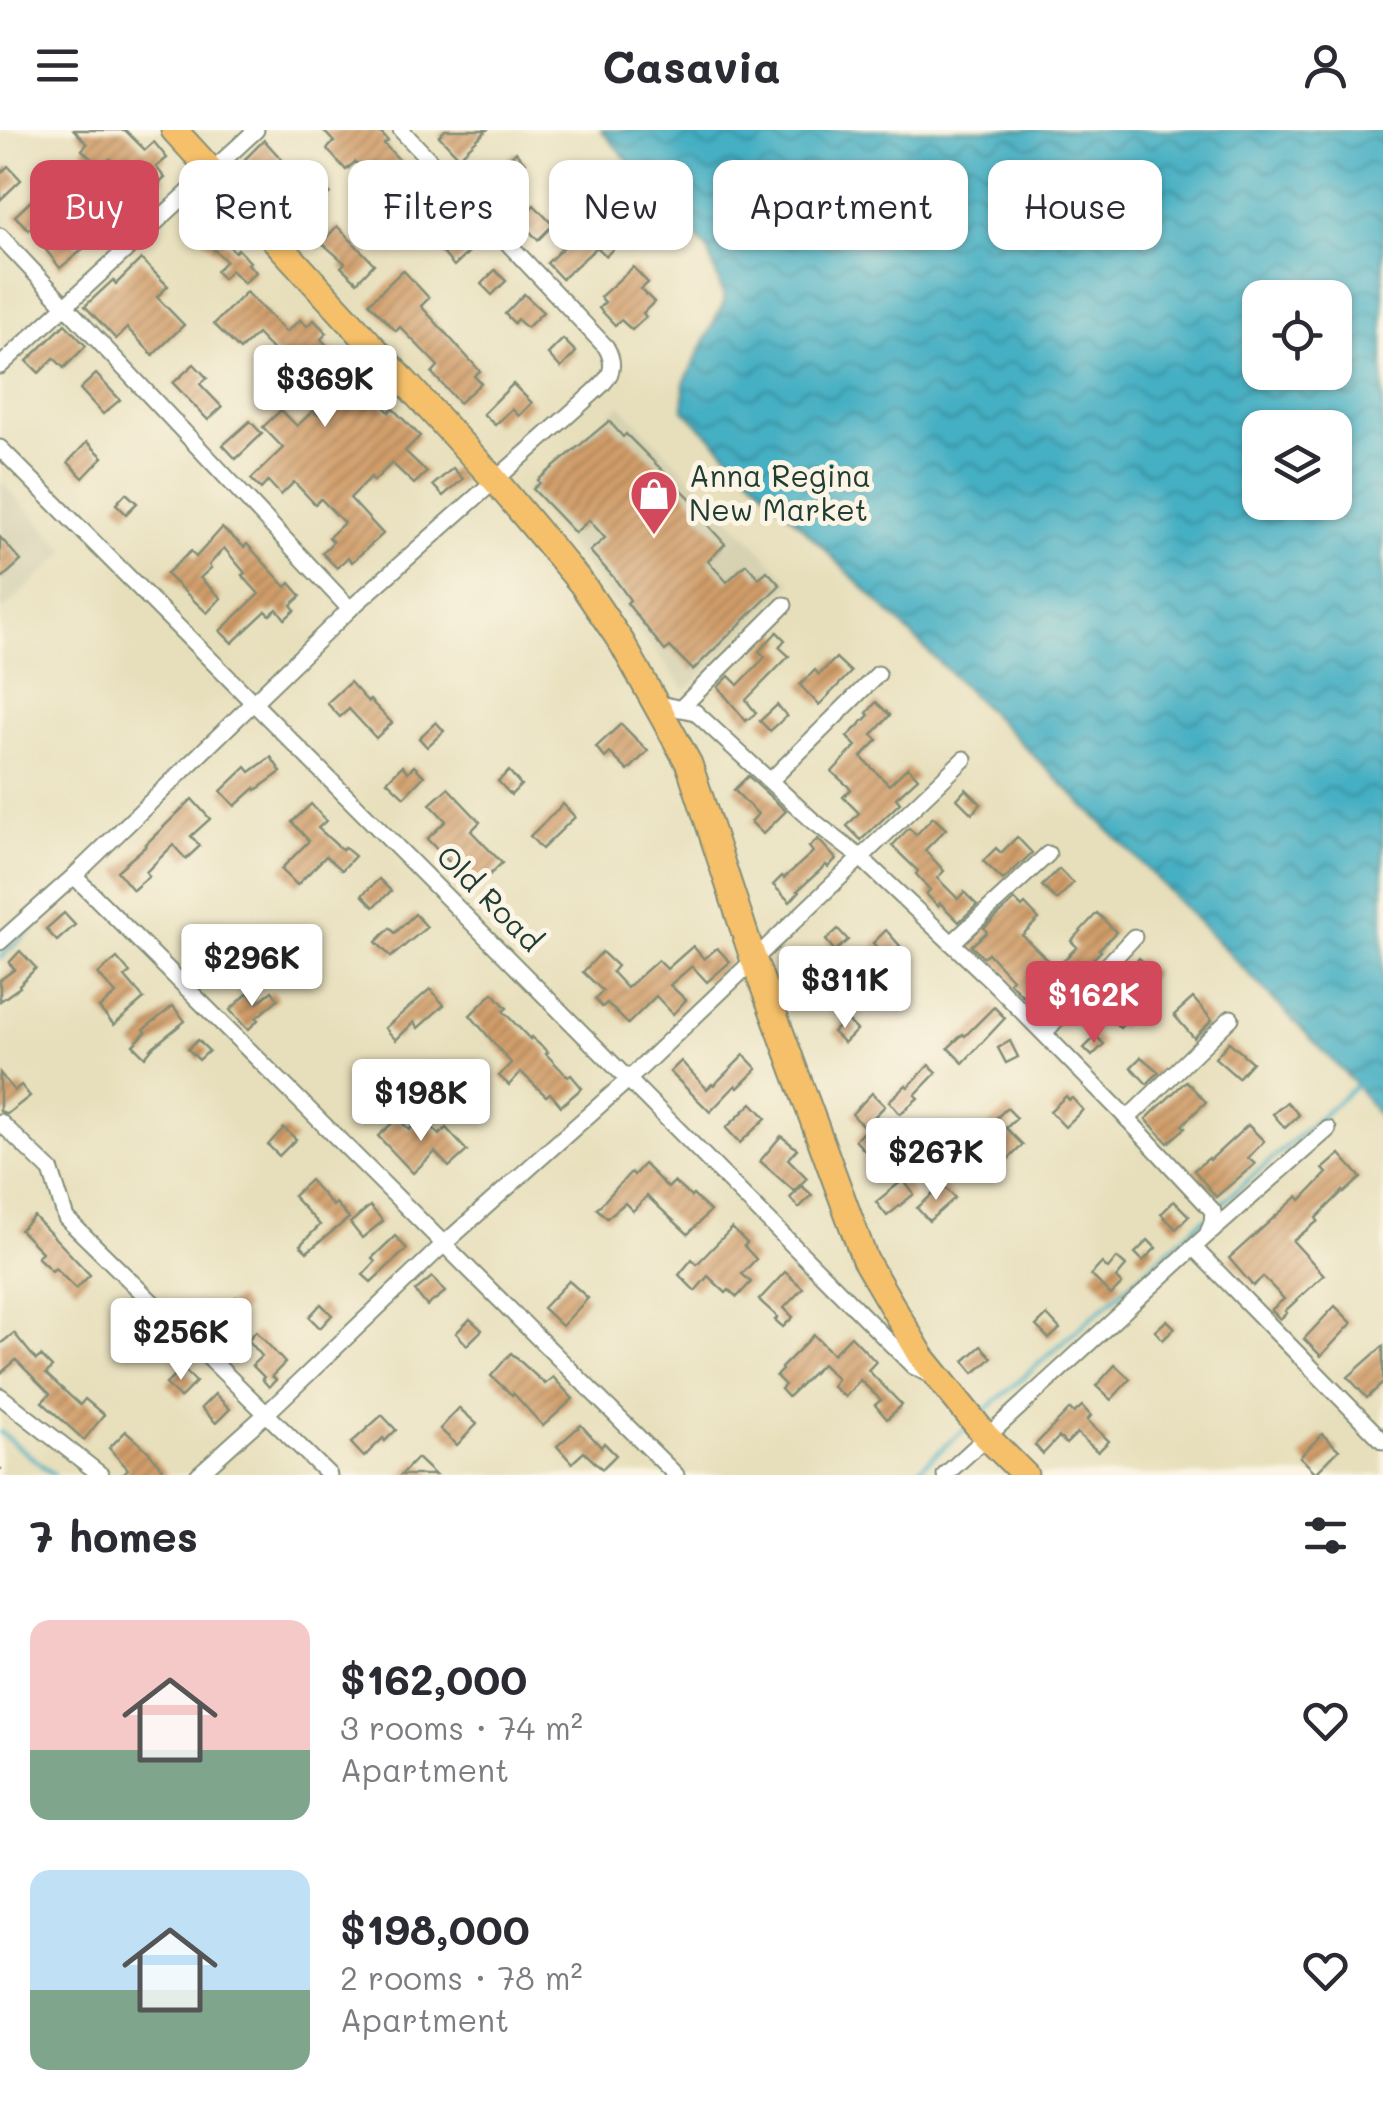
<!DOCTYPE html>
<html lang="en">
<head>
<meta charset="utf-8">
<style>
  :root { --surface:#fff; --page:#f7f7f7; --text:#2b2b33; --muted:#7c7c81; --accent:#d1495b }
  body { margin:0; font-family:Mali,sans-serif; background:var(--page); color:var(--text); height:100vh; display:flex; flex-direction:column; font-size:38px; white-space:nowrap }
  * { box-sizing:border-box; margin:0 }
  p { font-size:32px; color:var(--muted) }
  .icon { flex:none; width:55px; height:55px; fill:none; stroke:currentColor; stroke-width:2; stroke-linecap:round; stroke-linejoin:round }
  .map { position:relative; height:1345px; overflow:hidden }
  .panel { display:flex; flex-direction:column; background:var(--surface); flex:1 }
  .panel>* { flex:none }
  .hud { position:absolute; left:30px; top:30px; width:1325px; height:90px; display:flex; gap:20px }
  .fabs { position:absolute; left:1242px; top:150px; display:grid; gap:20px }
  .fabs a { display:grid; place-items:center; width:110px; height:110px; border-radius:20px; background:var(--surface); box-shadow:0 2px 8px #0004; font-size:50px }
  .price { position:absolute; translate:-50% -85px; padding:0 22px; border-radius:10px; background:#fff; color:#222; font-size:32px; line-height:65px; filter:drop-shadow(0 2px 5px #0008) }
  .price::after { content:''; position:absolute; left:50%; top:60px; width:30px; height:22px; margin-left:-15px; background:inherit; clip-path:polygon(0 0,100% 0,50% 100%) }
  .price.active { background:var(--accent); color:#fff }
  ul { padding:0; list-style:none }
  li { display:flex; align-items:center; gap:30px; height:250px; padding:0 30px }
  li span { display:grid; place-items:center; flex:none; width:280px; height:200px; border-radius:20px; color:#555 }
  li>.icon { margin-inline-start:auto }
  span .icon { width:120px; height:120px; fill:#fffc; stroke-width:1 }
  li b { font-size:42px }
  h2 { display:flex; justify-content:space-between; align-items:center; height:120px; padding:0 30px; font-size:42px }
  .chip { padding:0 35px; border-radius:20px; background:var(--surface); box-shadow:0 2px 8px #0004; font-size:35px; line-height:90px }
  .chip.active { background:var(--accent); color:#fff }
  header { display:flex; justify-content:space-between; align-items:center; height:130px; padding:0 30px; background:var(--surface); font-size:45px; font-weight:700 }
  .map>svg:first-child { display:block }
</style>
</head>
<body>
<header><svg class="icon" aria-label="menu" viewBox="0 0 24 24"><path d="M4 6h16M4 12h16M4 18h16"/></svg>Casavia<svg class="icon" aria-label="person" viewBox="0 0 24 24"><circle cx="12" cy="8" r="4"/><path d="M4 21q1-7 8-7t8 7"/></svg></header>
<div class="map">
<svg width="1383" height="1345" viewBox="0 0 1383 1345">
  <defs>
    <pattern id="water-waves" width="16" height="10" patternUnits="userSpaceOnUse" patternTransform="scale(2.5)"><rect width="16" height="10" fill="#45afc3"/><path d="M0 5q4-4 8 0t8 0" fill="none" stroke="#39909f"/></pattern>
    <pattern id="building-hatch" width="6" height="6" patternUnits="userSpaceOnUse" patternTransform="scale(2.5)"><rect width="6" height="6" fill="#d19d69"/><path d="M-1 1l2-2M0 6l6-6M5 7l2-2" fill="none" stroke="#a98157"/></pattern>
  </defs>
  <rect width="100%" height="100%" fill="#fcf5e5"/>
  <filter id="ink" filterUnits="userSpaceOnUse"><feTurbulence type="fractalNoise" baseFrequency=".01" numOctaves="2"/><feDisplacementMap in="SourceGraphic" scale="20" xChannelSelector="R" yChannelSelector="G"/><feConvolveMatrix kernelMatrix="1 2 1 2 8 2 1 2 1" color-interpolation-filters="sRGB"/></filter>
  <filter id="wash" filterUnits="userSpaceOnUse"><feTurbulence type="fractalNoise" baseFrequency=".0048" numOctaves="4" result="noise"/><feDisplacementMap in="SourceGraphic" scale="40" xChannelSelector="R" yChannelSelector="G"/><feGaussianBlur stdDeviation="2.25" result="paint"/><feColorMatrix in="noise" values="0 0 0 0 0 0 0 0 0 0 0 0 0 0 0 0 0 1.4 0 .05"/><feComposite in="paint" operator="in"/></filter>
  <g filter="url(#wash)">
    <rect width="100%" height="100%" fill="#e7dfbb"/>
    <g fill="#d6d2b2">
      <polygon points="620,275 792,453 686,560 524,359"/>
      <polygon points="0,351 67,421 0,483"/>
    </g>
    <path fill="url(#water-waves)" stroke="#32767c" stroke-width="2.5" fill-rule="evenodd" d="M 601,0 L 1383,0 L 1383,992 L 1356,955 L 1123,714 L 684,280 L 684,253 L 725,170 L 708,120 ZM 1260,168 L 1335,168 L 1335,242 L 1260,242 ZM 1260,298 L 1335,298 L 1335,372 L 1260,372 Z"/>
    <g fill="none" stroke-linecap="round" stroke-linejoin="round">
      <g stroke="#45afc3" stroke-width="4">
        <polyline points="0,828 65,767"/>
        <polyline points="1216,1078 1357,955"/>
        <polyline points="979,1286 1205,1088"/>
        <polyline points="0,1302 54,1345"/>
        <polyline points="912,1345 965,1299"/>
      </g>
    </g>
    <g id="blocks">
      <g fill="url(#building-hatch)">
        <polygon points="74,0 125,0 145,20 154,12 167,28 156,37 165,48 134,74 140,81 128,92 107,64 125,47 110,29 101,38 82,20 87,14"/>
        <polygon points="323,0 378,0 388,11 384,14 414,45 420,39 430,50 419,60 471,120 454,136 402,75 401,77 365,40 364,41 355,32 346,40 327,19 334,12"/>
        <polygon points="445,0 487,0 459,27 439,6"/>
        <polygon points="264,10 284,32 265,50 245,29"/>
        <polygon points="516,22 525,33 516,41 522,48 497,69 480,50"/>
        <polygon points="8,36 21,50 0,70 0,44"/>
        <polygon points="310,42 330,63 304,88 284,66"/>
        <polygon points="37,65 51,80 29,100 15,86"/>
        <polygon points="534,75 553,95 538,110 519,90"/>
        <polygon points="586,75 595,84 591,88 609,105 611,103 620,112 606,126 597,117 562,149 547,133 572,109 562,99"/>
        <polygon points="203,78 220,95 214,100 235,122 238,119 250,132 248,134 256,142 244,153 231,140 223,149 216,141 226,131 187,94"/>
        <polygon points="337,96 374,134 357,152 341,137 345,133 322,113"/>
        <polygon points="67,102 82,120 60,138 46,120"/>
        <polygon points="141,129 168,156 157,167 184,195 153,225 127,198 116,209 85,176 113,150 116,154"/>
        <polygon points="633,137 648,153 641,159 654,172 643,183 646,187 632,200 621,190 615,195 599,178 605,172 600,167"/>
        <polygon points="403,140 429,168 421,176 480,241 474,246 481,253 459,273 432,243 438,236 400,197 396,201 369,173"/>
        <polygon points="495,140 506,151 492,165 481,154"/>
        <polygon points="246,162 286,202 300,190 307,196 314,190 327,203 321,209 344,234 338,240 369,276 377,269 389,282 392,278 420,306 405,321 427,342 414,354 392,333 374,351 371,347 350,368 383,404 352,432 348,427 337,438 322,423 333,412 329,407 344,393 321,369 315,374 294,352 281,365 268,351 261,359 251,349 283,318 263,297 281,280 297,296 313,281 318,285 339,267 332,259 337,255 320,236 286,270 274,258 292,240 257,204 240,220 214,194"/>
        <polygon points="524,164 543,182 527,198 517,189 514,193 505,184"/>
        <polygon points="65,194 86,216 64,238 54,228 39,243 27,231"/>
        <polygon points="563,209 576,222 561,238 548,224"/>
        <polygon points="194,234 207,248 200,254 222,277 208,290 173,253"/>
        <polygon points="96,244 120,270 103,284 80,259"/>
        <polygon points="513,254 532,273 519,286 512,279 495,295 483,284"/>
        <polygon points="250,291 262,304 236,329 223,315"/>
        <polygon points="609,291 623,307 626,304 700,378 696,382 725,414 708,431 727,452 746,434 759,448 767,441 780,455 693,540 670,517 665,521 627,473 630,470 615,449 590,421 605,408 589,390 575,403 533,359 540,353 538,350"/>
        <polygon points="87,312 103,327 83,348 68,332"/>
        <polygon points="453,338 463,349 443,366 433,355"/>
        <polygon points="126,363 137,373 126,384 116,374"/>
        <polygon points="222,398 244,417 247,414 286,457 290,453 301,466 291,475 295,480 285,489 277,479 270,485 266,481 232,513 220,501 259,464 242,445 245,443 224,418 209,435 211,438 200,448 221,468 207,483 166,444 191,421 196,427"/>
        <polygon points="0,407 21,431 0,450"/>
        <polygon points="777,502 785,510 779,517 789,526 746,570 756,583 746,591 718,557 729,546 738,555 765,527 759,521"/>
        <polygon points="836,528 851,542 819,575 800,555 815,540 819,545"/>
        <polygon points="350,552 368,572 370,570 392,593 376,608 349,579 340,587 327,573"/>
        <polygon points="876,572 890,585 872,605 878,610 861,627 889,655 908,637 918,648 896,668 900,673 861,710 847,696 859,683 843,667 851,659 832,642 856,616 847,607 869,585 867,583"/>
        <polygon points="777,575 787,586 770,601 760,591"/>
        <polygon points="436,592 444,601 427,617 419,608"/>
        <polygon points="621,594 648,621 628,641 610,623 605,628 596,617"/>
        <polygon points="271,627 281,642 256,660 255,658 235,676 221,661 246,637 250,642"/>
        <polygon points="402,636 408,642 414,636 424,646 404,667 387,651"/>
        <polygon points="509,641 521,655 511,665 498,651"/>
        <polygon points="748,646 786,681 763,704 751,692 758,684 734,660"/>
        <polygon points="448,658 480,692 471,701 502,733 481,753 475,746 466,755 454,742 457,740 427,709 446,691 430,674"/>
        <polygon points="966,659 981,674 972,684 957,669"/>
        <polygon points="192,669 210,689 191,706 200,716 186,729 173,715 146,742 149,746 133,760 117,741 146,716 145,715"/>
        <polygon points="311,674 326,691 318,698 342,720 344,717 355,726 342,740 326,726 297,755 281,739 309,711 292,692"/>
        <polygon points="563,674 575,687 542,719 530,706"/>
        <polygon points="933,687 946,699 925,720 944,741 937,748 958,769 964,762 977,775 959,792 940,773 938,776 926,764 930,760 916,744 918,741 892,716 909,698 916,705"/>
        <polygon points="1017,707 1032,723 1003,750 983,731 996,718 1001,723"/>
        <polygon points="818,709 836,729 828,737 826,735 797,761 799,762 790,772 773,755 782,746 784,748 813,722 809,717"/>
        <polygon points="1059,739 1073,753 1057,770 1042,756"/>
        <polygon points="379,749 391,761 374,777 362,765"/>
        <polygon points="1015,770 1022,777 1025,774 1039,789 1022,805 1057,839 1044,852 1059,868 1045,882 1030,866 1026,869 1009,852 1012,849 988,823 983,827 971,816 987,802 984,798"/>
        <polygon points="64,783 75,795 57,811 46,799"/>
        <polygon points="1097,783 1116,802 1099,819 1101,821 1086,836 1089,838 1077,851 1060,834 1077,817 1071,811"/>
        <polygon points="415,784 427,797 391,827 376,812 390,798 395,803"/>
        <polygon points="838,799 848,810 835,821 826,810"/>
        <polygon points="886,800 900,816 887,828 873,813"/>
        <polygon points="213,805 228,820 206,841 192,825"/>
        <polygon points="693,816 704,829 717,818 730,832 707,852 692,836 670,855 686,870 673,884 656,866 628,894 607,873 602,877 595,869 603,861 583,842 602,822 617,836 612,842 627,858 658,830 667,839"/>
        <polygon points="300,819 312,831 301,842 289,831"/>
        <polygon points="20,821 36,838 19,855 20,857 0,871 0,850 15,839 9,833"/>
        <polygon points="117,828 130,843 125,847 144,869 114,895 99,878 116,864 98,844"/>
        <polygon points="1139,828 1154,843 1138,859 1147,870 1120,898 1099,876 1117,859 1115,857 1131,844 1128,840"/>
        <polygon points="430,859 444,875 418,898 414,892 396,910 385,898"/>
        <polygon points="272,861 278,869 256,888 258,890 248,900 230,880 248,863 257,873"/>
        <polygon points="493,863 507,878 503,881 530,909 531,907 548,922 546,924 568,947 571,945 582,958 561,976 550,963 546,966 521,942 509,955 499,946 511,933 470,885"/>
        <polygon points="1193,868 1212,890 1194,908 1174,885"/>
        <polygon points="173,876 185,891 153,917 145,927 133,915 146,902 144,899"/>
        <polygon points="994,877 1005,888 963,933 948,918 963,904 965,906"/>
        <polygon points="846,889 857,900 844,913 833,902"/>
        <polygon points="1096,906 1104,914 1092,926 1084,918"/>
        <polygon points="198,910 209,921 199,930 188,919"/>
        <polygon points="1010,911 1018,927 1006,933 998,918"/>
        <polygon points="1229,912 1252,932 1238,948 1215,928"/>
        <polygon points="744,925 757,939 738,958 736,955 710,982 670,942 681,931 707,959 712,954 714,955"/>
        <polygon points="1141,927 1159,942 1147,954 1131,937"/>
        <polygon points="929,935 937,942 915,965 918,968 900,984 889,971 906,955 908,957"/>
        <polygon points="0,943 14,961 21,955 30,966 7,984 0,981"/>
        <polygon points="1186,951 1206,972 1182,995 1185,998 1168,1013 1146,989"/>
        <polygon points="872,963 885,976 864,997 852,984"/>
        <polygon points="1066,966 1069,970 1072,968 1083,980 1065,997 1050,981"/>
        <polygon points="1287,972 1299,985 1285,998 1273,984"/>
        <polygon points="752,973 766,988 740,1013 726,998"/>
        <polygon points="1007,978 1017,988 1006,998 1023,1015 1000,1037 988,1024 994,1019 979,1004"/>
        <polygon points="423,987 439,1005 446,998 467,1021 449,1037 435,1022 413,1043 378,1006 398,988 409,1000"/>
        <polygon points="872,994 888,1011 894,1006 908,1021 888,1040 868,1018 865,1021 855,1010"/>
        <polygon points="1248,995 1264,1011 1248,1028 1255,1034 1216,1067 1194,1040 1209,1028 1210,1030"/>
        <polygon points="284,998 296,1009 279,1026 268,1015"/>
        <polygon points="781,1006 797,1019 788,1029 807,1048 794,1061 760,1031"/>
        <polygon points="1340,1024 1361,1048 1344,1063 1343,1061 1316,1088 1318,1091 1293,1111 1324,1145 1285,1181 1287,1183 1280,1189 1271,1180 1284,1169 1263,1147 1253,1156 1229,1128 1298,1066 1301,1070 1327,1043 1323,1039"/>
        <polygon points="644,1034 668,1058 674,1052 691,1067 693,1065 710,1081 688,1104 647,1066 633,1081 625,1073 607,1088 597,1079 631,1042 634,1045"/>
        <polygon points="310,1050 333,1076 336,1073 349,1088 307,1122 300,1115 320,1095 293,1066"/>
        <polygon points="903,1050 914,1064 887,1086 876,1072"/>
        <polygon points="943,1055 955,1068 929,1091 917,1078"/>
        <polygon points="802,1056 812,1065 799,1078 790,1068"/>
        <polygon points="1174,1071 1189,1086 1176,1099 1161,1084"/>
        <polygon points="370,1076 383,1091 362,1108 350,1093"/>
        <polygon points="34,1086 90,1145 76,1159 55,1138 52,1141 37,1127 42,1122 20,1100"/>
        <polygon points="732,1098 747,1113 744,1116 756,1129 742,1144 751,1152 737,1167 729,1160 726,1163 708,1146 695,1161 679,1145 692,1129 697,1134"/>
        <polygon points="395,1106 407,1119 371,1152 363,1145 375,1132 372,1128"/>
        <polygon points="1148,1110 1156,1118 1143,1131 1135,1123"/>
        <polygon points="1117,1128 1126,1136 1116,1148 1122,1154 1111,1165 1091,1145 1102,1133 1108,1139"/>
        <polygon points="785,1142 803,1158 784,1178 793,1187 783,1197 775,1190 778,1187 759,1170"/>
        <polygon points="432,1147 445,1162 427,1176 415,1161"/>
        <polygon points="569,1151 588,1168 562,1196 543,1178"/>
        <polygon points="236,1167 246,1178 219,1201 209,1190"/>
        <polygon points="321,1174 332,1185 320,1198 309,1187"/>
        <polygon points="1335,1176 1352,1193 1321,1226 1304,1209"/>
        <polygon points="1047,1185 1060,1199 1049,1209 1036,1196"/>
        <polygon points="470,1189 482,1200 467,1215 456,1203"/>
        <polygon points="1167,1190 1175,1198 1163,1210 1155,1201"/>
        <polygon points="256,1201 285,1233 272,1246 276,1250 269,1257 262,1249 264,1247 252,1235 262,1226 248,1210"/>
        <polygon points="14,1203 36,1230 41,1226 52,1237 46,1244 80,1275 85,1269 104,1285 84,1310 42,1272 50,1264 16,1230 0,1244 0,1214"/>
        <polygon points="814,1205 833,1224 851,1206 876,1232 868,1240 902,1275 887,1289 875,1275 881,1270 860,1250 845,1267 832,1256 837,1249 822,1234 788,1267 781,1259 785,1255 776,1246 782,1240 781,1238"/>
        <polygon points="981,1216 992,1228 974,1243 964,1231"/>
        <polygon points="1383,1216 1383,1253 1367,1268 1348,1247"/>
        <polygon points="511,1223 545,1254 553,1247 573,1269 543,1296 513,1263 512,1265 491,1246"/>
        <polygon points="1115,1235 1130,1249 1111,1270 1096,1256"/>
        <polygon points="183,1238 196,1252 180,1268 166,1254"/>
        <polygon points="215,1264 230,1279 216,1293 201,1278"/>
        <polygon points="1082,1276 1091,1286 1087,1290 1109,1311 1098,1322 1077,1303 1066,1314 1059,1307 1043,1324 1035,1315 1070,1279 1074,1283"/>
        <polygon points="459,1278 477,1294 457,1315 440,1299"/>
        <polygon points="382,1285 396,1300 385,1311 383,1308 364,1327 351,1313"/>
        <polygon points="581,1295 601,1317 604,1313 616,1325 602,1339 584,1322 572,1333 557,1316"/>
        <polygon points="126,1301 148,1321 168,1345 122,1345 128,1339 109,1318"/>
        <polygon points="1322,1304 1339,1320 1316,1343 1300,1327"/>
        <polygon points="417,1328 435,1345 401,1345"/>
      </g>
    </g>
  </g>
  <g filter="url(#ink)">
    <use href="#blocks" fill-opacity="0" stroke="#838e78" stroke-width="2.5"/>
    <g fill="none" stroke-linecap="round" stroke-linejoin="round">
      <g stroke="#838e78" stroke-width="19">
        <g id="street">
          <polyline points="0,106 350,479"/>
          <polyline points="0,236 256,0"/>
          <polyline points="0,318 913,1236 930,1245"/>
          <polyline points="656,573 695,582 812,690 861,728 992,851 1121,982 1213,1081 1212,1093 1207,1105 945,1345"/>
          <polyline points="680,579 784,475"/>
          <polyline points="770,651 878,544"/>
          <polyline points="74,746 676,1345"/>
          <path d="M 0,812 L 74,746 L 350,479 L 582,273 C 601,254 622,245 606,217 L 401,0"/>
          <polyline points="952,813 1048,724"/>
          <polyline points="1044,903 1134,807"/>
          <polyline points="1127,989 1231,888"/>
          <polyline points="0,992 51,1041 66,1088 329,1345"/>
          <polyline points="1211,1102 1328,999"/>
          <polyline points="1194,1118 1383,1311"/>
          <polyline points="0,1266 101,1345"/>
          <polyline points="198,1345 267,1283 445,1113 629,949 964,629"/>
        </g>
      </g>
      <g stroke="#838e78" stroke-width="29">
        <polyline id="primary" points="174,0 494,349 582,454 622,513 689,634 753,828 865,1130 922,1227 986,1306 1025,1345"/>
      </g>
      <polyline stroke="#838e78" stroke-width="2.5" stroke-dasharray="2.5 8" stroke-linecap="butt" points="0,1338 8,1345"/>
      <use href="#street" stroke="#fff" stroke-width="15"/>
      <use href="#primary" stroke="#f6c06b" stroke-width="25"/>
    </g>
  </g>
  <defs>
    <g id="shop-pin" transform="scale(2.5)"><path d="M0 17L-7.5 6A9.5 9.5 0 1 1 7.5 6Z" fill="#d1495b" stroke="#fcf5e5"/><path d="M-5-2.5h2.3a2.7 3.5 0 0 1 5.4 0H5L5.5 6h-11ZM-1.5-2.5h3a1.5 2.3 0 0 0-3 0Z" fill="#fff"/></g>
  </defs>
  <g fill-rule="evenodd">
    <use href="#shop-pin" x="654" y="364"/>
  </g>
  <g text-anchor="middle" stroke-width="10" stroke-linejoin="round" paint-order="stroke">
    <g font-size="30" fill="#1f3d34" stroke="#fcf5e5" text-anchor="start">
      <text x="689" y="357">Anna Regina<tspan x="689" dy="34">New Market</tspan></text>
    </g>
    <g font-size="30" fill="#1f3d34" stroke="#fcf5e5">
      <text transform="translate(489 769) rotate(45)" y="10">Old Road</text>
    </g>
  </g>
</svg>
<div class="fabs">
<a><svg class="icon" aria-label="locate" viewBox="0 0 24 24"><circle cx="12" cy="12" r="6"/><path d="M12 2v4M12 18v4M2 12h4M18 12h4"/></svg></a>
<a><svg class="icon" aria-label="layers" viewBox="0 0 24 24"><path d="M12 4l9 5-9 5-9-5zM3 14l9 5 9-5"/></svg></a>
</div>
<b class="price" style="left:325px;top:300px">$369K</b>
<b class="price" style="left:252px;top:879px">$296K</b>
<b class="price" style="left:845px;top:901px">$311K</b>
<b class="price active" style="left:1094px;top:916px">$162K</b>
<b class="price" style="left:421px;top:1014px">$198K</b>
<b class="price" style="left:936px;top:1073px">$267K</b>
<b class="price" style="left:181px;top:1253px">$256K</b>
<div class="hud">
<a class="chip active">Buy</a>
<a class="chip">Rent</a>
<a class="chip">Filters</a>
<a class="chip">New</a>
<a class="chip">Apartment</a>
<a class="chip">House</a>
</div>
</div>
<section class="panel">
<h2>7 homes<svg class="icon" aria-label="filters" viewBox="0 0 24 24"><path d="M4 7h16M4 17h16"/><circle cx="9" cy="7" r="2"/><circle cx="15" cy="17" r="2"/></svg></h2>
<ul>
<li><span style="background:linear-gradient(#f6c9c9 65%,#7fa58c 0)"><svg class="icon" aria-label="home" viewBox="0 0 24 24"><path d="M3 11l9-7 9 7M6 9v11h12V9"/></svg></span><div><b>$162,000</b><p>3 rooms · 74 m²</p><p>Apartment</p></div><svg class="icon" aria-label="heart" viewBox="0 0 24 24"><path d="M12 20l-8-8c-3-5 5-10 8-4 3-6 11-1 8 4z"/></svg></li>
<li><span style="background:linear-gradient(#bfe0f5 60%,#7fa58c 0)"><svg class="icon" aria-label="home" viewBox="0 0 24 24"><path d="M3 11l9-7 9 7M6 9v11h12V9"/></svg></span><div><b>$198,000</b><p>2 rooms · 78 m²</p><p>Apartment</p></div><svg class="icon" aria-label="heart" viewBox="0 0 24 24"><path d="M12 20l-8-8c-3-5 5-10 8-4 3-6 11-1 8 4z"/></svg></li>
</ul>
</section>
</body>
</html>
